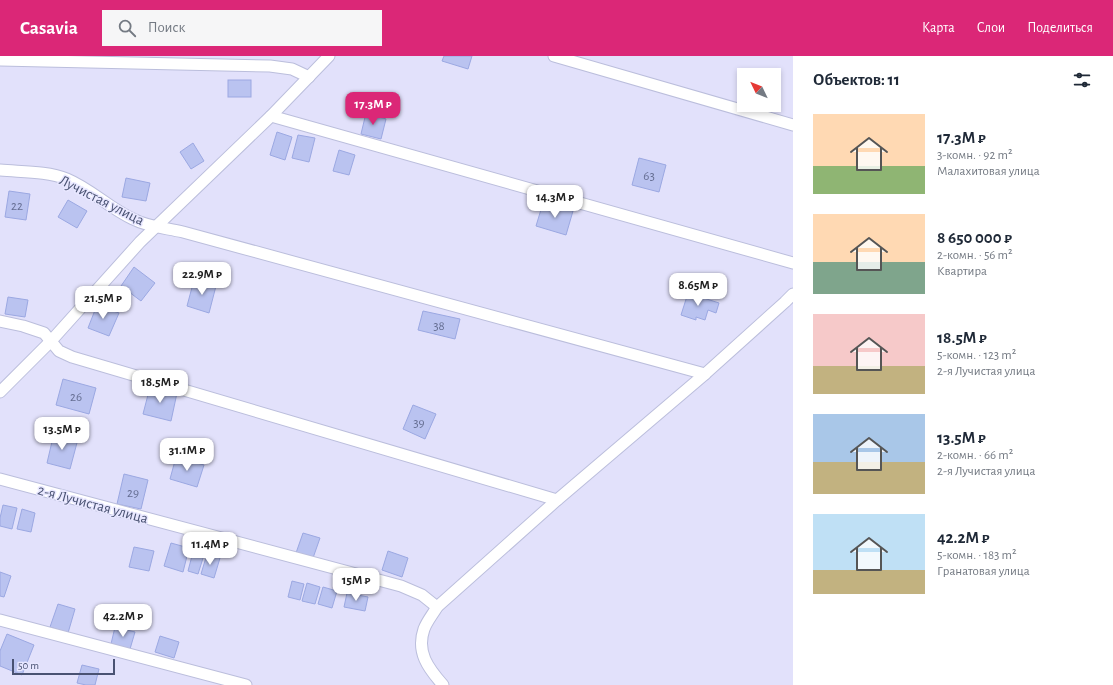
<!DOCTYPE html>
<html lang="ru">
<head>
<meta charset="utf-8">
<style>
  :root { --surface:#fff; --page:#f6f6f7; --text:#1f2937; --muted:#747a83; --accent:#db2777 }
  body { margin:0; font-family:"Alegreya Sans",sans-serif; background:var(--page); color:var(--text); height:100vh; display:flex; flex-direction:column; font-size:15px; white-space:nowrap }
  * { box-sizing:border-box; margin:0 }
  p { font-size:13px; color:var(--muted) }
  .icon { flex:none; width:22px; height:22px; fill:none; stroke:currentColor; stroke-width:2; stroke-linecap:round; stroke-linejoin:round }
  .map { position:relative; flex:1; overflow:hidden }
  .side { display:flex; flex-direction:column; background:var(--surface); width:320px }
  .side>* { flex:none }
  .needle { width:26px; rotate:313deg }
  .buttons { position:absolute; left:737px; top:12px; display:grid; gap:8px }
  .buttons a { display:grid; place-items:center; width:44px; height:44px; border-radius:0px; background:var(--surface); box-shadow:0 2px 6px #0003; font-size:20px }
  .scale { position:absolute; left:12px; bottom:10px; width:103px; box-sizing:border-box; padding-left:4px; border:2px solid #495272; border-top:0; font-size:11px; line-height:14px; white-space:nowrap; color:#495272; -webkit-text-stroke:3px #e8e7ff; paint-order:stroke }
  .price { position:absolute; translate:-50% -34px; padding:0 9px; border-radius:8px; background:#fff; color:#222; font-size:13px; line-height:26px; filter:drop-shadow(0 1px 2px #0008) }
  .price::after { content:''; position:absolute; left:50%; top:24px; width:12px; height:9px; margin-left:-6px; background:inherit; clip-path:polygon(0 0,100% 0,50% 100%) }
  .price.active { background:var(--accent); color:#fff }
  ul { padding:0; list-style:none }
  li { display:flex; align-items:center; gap:12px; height:100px; padding:0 20px }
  li span { display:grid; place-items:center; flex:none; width:112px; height:80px; border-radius:0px; color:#555 }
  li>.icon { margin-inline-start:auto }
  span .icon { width:48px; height:48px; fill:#fffc; stroke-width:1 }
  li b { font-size:17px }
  h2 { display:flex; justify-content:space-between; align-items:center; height:48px; padding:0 20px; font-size:17px }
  header { display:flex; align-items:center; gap:24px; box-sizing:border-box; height:56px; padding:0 20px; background:var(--accent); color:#fff }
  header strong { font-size:19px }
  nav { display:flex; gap:22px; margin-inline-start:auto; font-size:14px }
  .search { width:280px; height:36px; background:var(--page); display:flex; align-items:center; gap:10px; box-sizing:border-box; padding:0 14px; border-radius:0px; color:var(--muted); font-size:15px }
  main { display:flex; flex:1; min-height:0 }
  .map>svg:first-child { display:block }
</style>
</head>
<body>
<header>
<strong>Casavia</strong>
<div class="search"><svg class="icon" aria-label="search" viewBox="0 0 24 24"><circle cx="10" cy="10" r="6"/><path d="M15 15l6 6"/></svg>Поиск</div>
<nav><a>Карта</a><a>Слои</a><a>Поделиться</a></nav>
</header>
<main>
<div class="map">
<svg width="793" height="629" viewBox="0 0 793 629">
  <rect width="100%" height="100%" fill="#e2e1fb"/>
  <g fill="#bac3f0" stroke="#9ba8e2">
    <polygon points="444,0 472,0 468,13 442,5"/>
    <rect x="228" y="24" width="23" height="17"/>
    <polygon points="366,57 386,63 381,83 361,78"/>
    <polygon points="277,76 292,81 285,104 270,99"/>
    <polygon points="298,79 315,82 309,106 292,102"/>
    <polygon points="193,87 204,105 191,113 180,96"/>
    <polygon points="339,94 355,99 349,119 333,115"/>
    <polygon points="639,102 666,109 659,136 632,129"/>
    <polygon points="126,122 150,127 146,145 122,141"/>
    <polygon points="9,135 30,138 26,164 5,161"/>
    <polygon points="68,144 87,155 77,172 58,161"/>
    <polygon points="543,147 573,155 566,179 536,170"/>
    <polygon points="134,211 155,227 141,245 121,230"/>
    <polygon points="194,224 216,230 209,257 187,250"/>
    <polygon points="688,237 719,247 716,257 708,254 705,264 696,261 696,264 681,259"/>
    <polygon points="8,241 28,244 25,261 5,258"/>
    <polygon points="97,249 119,257 109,280 88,272"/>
    <polygon points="423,255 460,263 455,283 418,274"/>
    <polygon points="63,323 96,332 89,358 56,349"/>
    <polygon points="150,331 177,337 171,365 143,358"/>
    <polygon points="413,349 436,358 425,383 403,373"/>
    <polygon points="54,377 78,383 70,413 47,407"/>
    <polygon points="176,401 204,409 197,431 170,423"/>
    <polygon points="124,418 148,424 141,453 117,448"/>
    <polygon points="3,449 17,452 12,473 0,470 0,462"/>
    <polygon points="22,453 35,457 31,476 17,473"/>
    <polygon points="303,477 320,482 313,502 296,497"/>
    <polygon points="171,487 189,492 183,516 164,510"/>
    <polygon points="134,491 154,495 149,515 129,511"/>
    <polygon points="388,495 408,502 402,521 382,514"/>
    <polygon points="193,496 204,499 198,518 188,515"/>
    <polygon points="207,498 220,502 214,522 201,518"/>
    <polygon points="0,516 11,520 4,541 0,540"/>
    <polygon points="292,525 304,528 300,544 288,541"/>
    <polygon points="307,527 320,531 315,548 302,545"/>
    <polygon points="323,531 337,535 332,552 318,548"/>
    <polygon points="347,537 368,541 365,555 344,551"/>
    <polygon points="58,548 75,553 68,577 50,571"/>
    <polygon points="115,571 135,576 130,593 111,588"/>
    <polygon points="7,578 34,589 22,619 0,610 0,595"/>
    <polygon points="160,580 179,586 174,602 155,596"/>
    <polygon points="82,609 99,613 95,629 86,629 77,627"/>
  </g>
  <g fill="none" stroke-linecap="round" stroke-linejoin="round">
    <g stroke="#bbbedc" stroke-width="13">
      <g id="street">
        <polyline points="554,0 793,69"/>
        <polyline points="0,4 270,10 292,13 309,21"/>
        <polyline points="271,60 793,207"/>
        <path d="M 0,114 C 21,116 47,115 67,123 C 91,133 109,152 133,163 C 148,171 166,172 183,176 L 705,318"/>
        <polyline points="0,265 23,270 44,277 59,295 72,301 557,444"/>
        <polyline points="0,336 51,285 140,186 271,60 329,0"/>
        <polyline points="0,423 401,530 422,539 437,551"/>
        <polyline points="0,564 246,629"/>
        <path d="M 443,629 C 428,612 416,596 424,573 C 427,565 433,558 437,551 L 557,444 L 705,318 L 785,246 L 793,238"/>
      </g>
    </g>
    <use href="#street" stroke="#fff" stroke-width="11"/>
  </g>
  <g text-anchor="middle" stroke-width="3" stroke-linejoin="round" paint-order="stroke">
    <g font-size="13" fill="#656e92">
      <text x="649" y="124">63</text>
      <text x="17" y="154">22</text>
      <text x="439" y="274">38</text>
      <text x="76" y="345">26</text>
      <text x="419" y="371">39</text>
      <text x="133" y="441">29</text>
    </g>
    <g font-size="15" fill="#495272" stroke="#e8e7ff">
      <text transform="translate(102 144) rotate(27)" y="5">Лучистая улица</text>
      <text transform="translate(93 448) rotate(15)" y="5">2-я Лучистая улица</text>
    </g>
  </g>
</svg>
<div class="buttons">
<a><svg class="needle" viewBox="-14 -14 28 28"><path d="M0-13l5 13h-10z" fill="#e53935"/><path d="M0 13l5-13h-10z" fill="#747a83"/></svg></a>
</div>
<div class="scale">50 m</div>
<b class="price active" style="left:373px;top:70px">17.3M ₽</b>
<b class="price" style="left:555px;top:163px">14.3M ₽</b>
<b class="price" style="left:202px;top:240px">22.9M ₽</b>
<b class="price" style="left:698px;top:251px">8.65M ₽</b>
<b class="price" style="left:103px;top:264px">21.5M ₽</b>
<b class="price" style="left:160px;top:348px">18.5M ₽</b>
<b class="price" style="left:62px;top:395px">13.5M ₽</b>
<b class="price" style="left:187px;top:416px">31.1M ₽</b>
<b class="price" style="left:210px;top:510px">11.4M ₽</b>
<b class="price" style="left:356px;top:546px">15M ₽</b>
<b class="price" style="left:123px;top:582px">42.2M ₽</b>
</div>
<section class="side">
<h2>Объектов: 11<svg class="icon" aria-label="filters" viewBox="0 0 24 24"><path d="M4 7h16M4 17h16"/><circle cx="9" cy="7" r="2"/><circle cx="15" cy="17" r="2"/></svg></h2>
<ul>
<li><span style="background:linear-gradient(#ffd9b3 65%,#8fb573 0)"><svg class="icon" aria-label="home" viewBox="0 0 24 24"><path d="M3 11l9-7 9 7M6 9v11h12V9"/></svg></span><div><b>17.3M ₽</b><p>3-комн. · 92 m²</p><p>Малахитовая улица</p></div></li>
<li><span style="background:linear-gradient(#ffd9b3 60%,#7fa58c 0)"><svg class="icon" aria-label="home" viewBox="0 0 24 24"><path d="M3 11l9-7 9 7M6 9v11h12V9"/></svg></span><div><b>8 650 000 ₽</b><p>2-комн. · 56 m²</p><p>Квартира</p></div></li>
<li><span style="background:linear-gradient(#f6c9c9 65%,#c2b280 0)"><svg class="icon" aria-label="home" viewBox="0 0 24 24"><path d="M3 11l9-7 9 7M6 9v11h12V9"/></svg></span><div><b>18.5M ₽</b><p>5-комн. · 123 m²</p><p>2-я Лучистая улица</p></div></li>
<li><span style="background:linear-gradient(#a9c7e8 60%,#c2b280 0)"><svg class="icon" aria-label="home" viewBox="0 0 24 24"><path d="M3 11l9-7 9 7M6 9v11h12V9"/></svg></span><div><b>13.5M ₽</b><p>2-комн. · 66 m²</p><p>2-я Лучистая улица</p></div></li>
<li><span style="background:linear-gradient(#bfe0f5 70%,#c2b280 0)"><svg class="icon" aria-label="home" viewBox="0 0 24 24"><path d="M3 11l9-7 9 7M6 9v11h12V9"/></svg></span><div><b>42.2M ₽</b><p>5-комн. · 183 m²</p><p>Гранатовая улица</p></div></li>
</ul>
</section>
</main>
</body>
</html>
